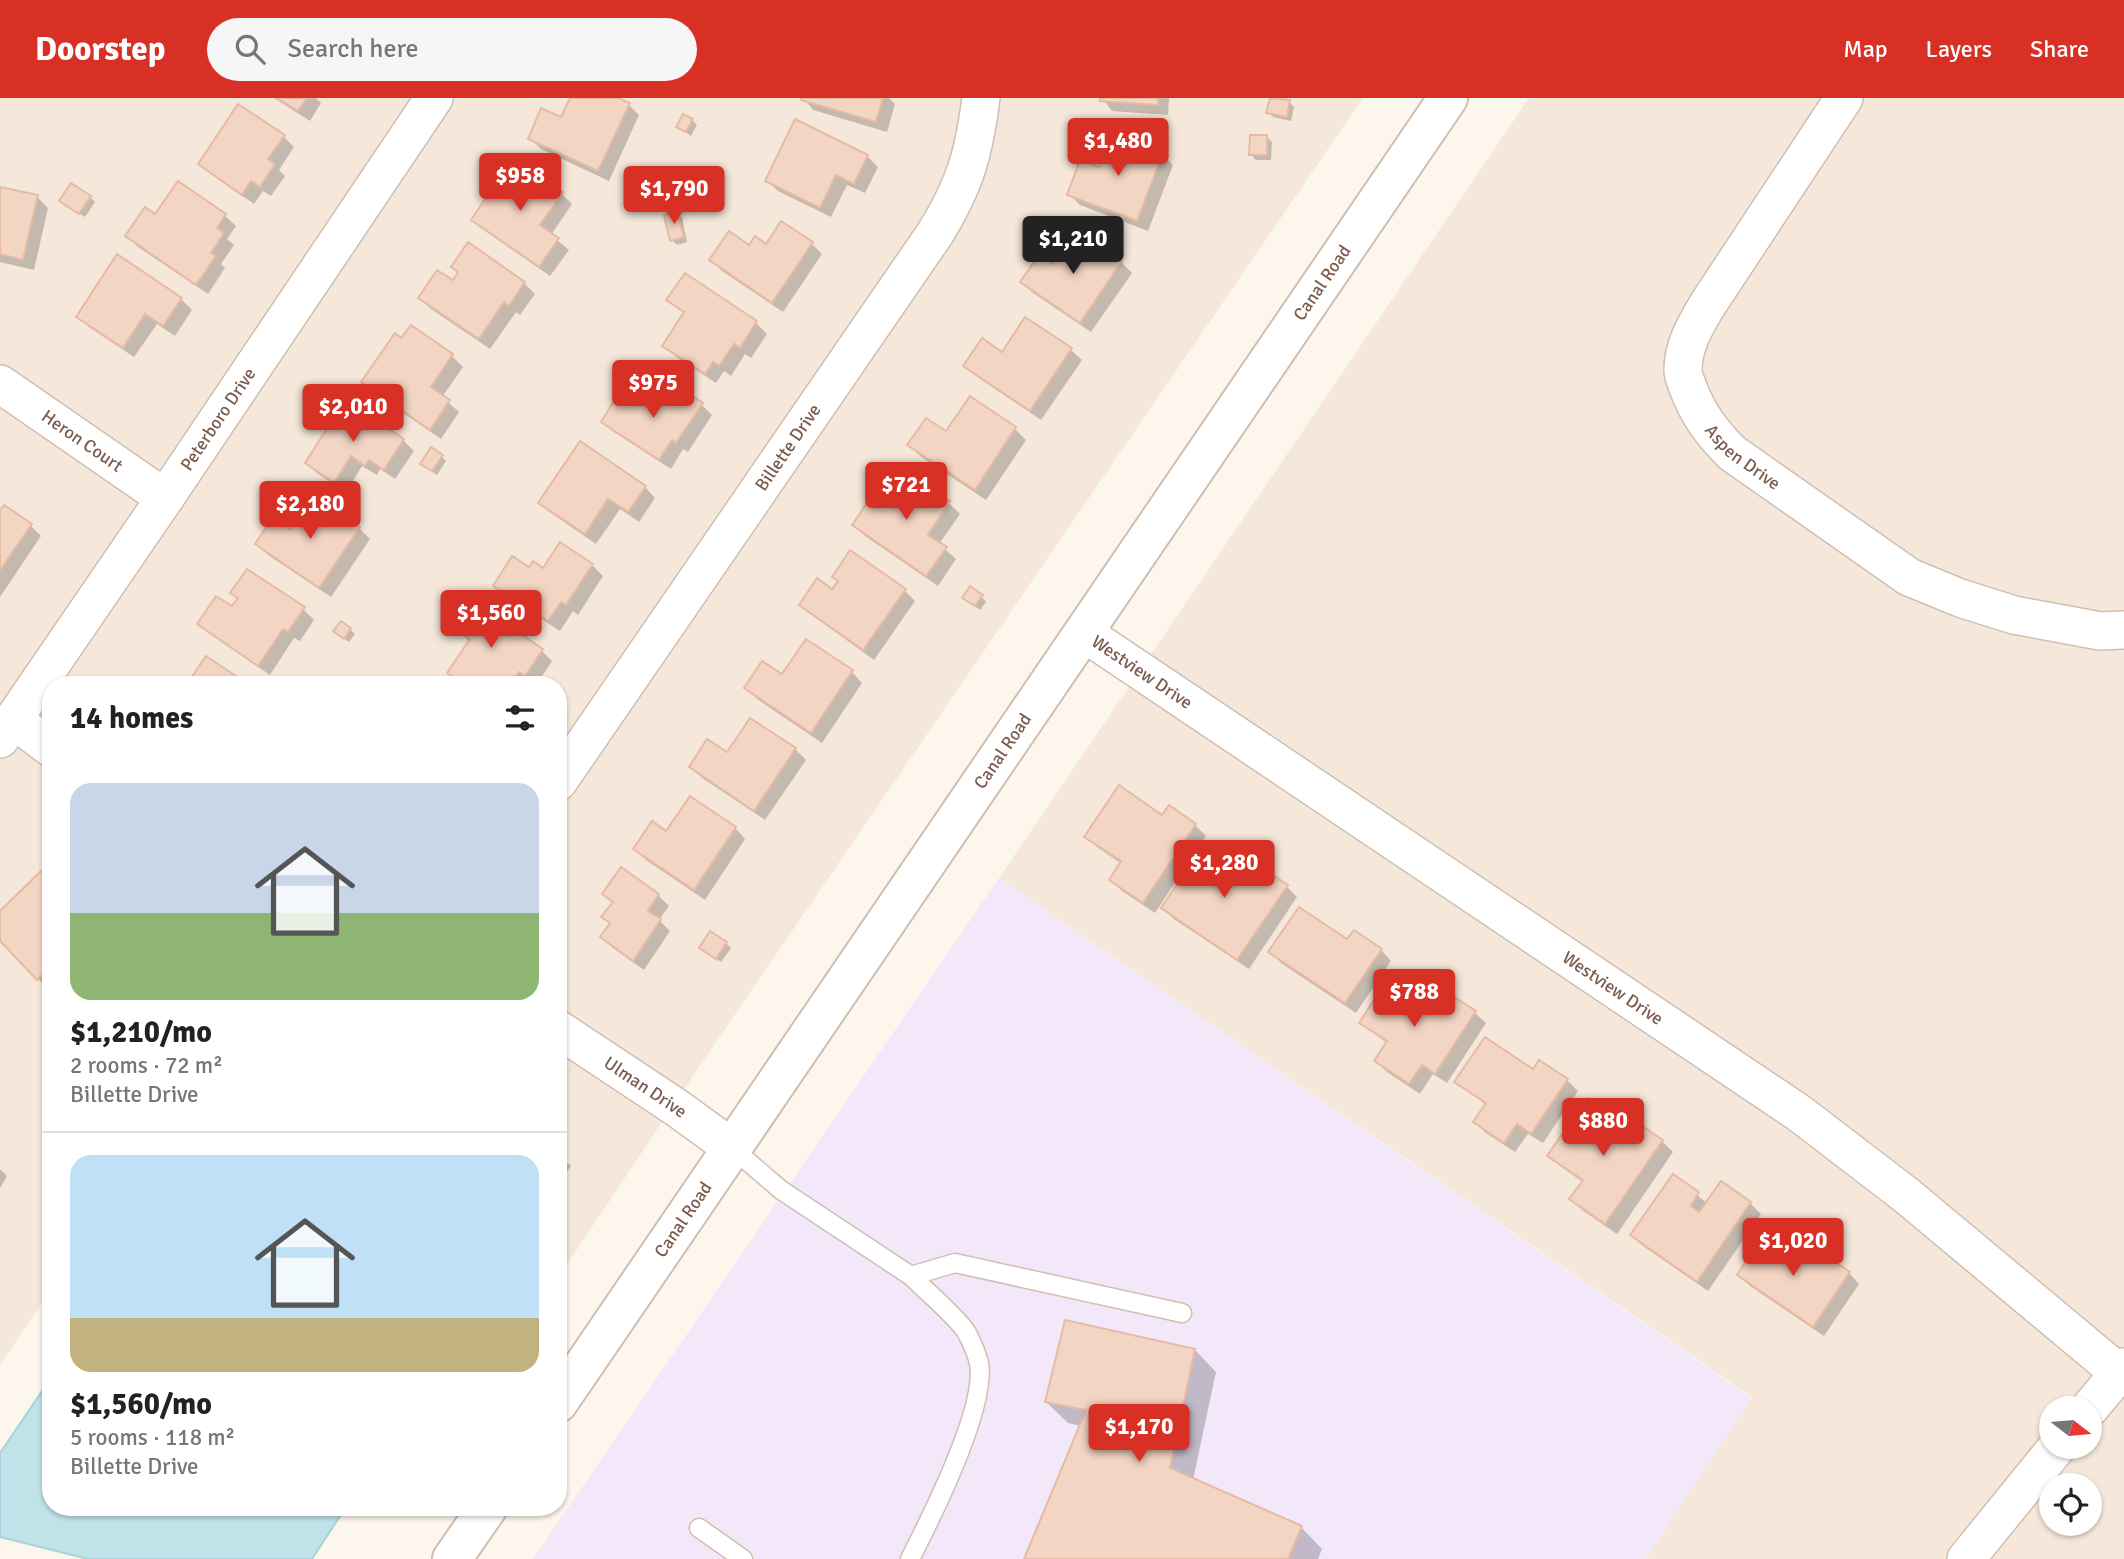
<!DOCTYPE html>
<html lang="en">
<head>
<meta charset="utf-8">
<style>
  :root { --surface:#fff; --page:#f6f6f6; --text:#222; --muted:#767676; --line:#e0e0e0; --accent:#d93025 }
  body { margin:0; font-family:Signika,sans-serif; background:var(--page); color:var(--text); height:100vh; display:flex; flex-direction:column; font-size:26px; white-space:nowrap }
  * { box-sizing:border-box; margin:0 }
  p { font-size:23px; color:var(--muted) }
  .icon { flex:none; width:38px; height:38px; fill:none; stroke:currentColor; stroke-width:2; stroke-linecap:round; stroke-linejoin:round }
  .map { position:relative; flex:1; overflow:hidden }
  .panel { position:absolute; left:42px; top:578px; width:525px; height:840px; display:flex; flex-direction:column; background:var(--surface); border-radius:28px; box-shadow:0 2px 5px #0004 }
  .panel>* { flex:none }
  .needle { width:46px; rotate:106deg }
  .fabs { position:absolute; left:2039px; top:1298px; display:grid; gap:14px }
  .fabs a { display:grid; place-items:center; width:63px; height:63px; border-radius:50%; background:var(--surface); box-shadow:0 2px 5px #0004; font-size:35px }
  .price { position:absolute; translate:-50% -60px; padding:0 16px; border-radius:7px; background:var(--accent); color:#fff; font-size:23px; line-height:46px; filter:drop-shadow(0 2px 4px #0008) }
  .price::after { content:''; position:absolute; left:50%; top:42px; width:21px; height:16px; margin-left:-10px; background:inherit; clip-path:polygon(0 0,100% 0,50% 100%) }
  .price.on { background:#222; color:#fff }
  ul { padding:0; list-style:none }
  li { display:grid; align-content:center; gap:14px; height:371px; padding:0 28px }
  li+li { border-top:2px solid var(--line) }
  li span { display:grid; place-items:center; height:217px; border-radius:21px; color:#555 }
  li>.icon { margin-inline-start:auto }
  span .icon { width:126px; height:126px; fill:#fffc; stroke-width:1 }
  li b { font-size:30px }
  h2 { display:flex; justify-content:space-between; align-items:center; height:84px; padding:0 28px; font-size:30px }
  header { display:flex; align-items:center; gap:42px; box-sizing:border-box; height:98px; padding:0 35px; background:var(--accent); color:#fff }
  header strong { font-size:33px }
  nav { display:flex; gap:38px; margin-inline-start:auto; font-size:24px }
  .search { width:490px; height:63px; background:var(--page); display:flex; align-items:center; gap:18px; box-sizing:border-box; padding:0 24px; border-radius:38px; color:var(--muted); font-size:26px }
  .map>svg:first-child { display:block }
</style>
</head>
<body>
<header>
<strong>Doorstep</strong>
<div class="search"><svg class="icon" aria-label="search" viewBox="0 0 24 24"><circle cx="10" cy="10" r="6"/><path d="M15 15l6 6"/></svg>Search here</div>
<nav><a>Map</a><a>Layers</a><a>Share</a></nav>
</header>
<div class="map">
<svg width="2124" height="1461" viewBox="0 0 2124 1461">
  <rect width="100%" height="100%" fill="#fdf6ec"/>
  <g fill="#f5e8da" fill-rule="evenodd">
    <polygon points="0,0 1363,0 701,966 558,1180 558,586 51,586 51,1192 0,1267"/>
    <path d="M 1529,0 L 2124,0 L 2124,1461 L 1645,1461 L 1752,1299 L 999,780 ZM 2051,1311 L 2090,1311 L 2090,1349 L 2051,1349 ZM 2051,1388 L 2090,1388 L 2090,1426 L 2051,1426 Z"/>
  </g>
  <polygon fill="#f3e8fa" points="999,780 1752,1300 1645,1461 533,1461"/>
  <polygon fill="#bfe3e8" stroke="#a5d3da" stroke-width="2" points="51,1280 51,1409 346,1409 312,1461 88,1461 0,1439 0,1355"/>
  <g fill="#0003">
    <polygon points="274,0 316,0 321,5 310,23"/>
    <polygon points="571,0 614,0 629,7 639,17 609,83 541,51 530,40 562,21"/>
    <polygon points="803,0 889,0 895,6 887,34 813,12"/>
    <polygon points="1102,0 1169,0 1168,17 1112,13"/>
    <polygon points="1289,4 1294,9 1291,23 1273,19 1268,14"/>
    <polygon points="692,22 697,27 691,38 678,29"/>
    <polygon points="284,39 294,49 279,72 285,78 271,98 263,93 254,106 211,76 200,65"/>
    <polygon points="1267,39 1272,44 1271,62 1256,62 1251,57"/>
    <polygon points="1162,56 1173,67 1148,133 1080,107 1069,96 1100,71"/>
    <polygon points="867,58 878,69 865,95 847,87 831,119 778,93 767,82"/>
    <polygon points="178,86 225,118 236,128 227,141 234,147 221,166 225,170 208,196 138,149 127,138 156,119"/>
    <polygon points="0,90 37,99 48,110 34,172 0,164"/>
    <polygon points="562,96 572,106 551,137 569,152 550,178 484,132 473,121"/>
    <polygon points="90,99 95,104 85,119 67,108"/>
    <polygon points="677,116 682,120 687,144 677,147 672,142"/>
    <polygon points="812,146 822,156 783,214 722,173 711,162 749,149"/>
    <polygon points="468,147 524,185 535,196 520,217 516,214 490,251 431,211 420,200 453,185 460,175"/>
    <polygon points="1121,164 1132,175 1091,234 1033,195 1022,184 1053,169"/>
    <polygon points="685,177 756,225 767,236 751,260 745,256 731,278 724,273 716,285 675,258 665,247 685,216 669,202"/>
    <polygon points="181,201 192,212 175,238 157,226 134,259 89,229 78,218"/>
    <polygon points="411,229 452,258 463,269 442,299 459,314 441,341 374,295 363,284"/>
    <polygon points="1071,252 1082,262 1041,322 976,278 966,268 1003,256"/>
    <polygon points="970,300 1015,331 1026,342 986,402 920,358 910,347 946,335"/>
    <polygon points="701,306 712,317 688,354 683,351 671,371 614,334 603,323 639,311 656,312"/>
    <polygon points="403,342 414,353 395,381 380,371 377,377 362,368 346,394 318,376 307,365"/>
    <polygon points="441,358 446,363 437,377 427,370"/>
    <polygon points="908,377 949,405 960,416 939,446 956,461 938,488 865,438 854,427 899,390"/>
    <polygon points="645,389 655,400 639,424 620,411 596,446 551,415 540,405"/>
    <polygon points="315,400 359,430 370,441 331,499 268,457 257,446 292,434"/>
    <polygon points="0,415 30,427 41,438 0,499"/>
    <polygon points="592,467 603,478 578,517 573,513 560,533 506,498 495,487 529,471"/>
    <polygon points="904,492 915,503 874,562 812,517 801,506 833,493"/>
    <polygon points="233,495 303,511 314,522 300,543 294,540 270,577 210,536 199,526 233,511 239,501"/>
    <polygon points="982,499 986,504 980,512 969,504"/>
    <polygon points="454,529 542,553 552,563 537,586 530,583 528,586 461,586 449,575 470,544"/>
    <polygon points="350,531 355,536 349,544 341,538"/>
    <polygon points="852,574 862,585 822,645 757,601 746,590 783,578"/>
    <polygon points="795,651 806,662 765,722 702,680 691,669 727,657"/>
    <polygon points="1163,719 1195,727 1206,738 1155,815 1122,793 1111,782 1122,766 1097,749 1086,738"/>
    <polygon points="735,730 745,741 705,802 646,762 635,751 667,735"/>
    <polygon points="51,786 51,890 49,892 0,840 0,815"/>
    <polygon points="1287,789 1297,799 1249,871 1174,821 1163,810"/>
    <polygon points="604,796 658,797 669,808 659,822 670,833 644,872 613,850 602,839 611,826 604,819 614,805"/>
    <polygon points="1348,844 1381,852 1391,863 1356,915 1281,865 1271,854"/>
    <polygon points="726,845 731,850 721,864 701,850"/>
    <polygon points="1449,897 1475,915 1486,925 1447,985 1433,976 1420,996 1387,974 1376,963 1388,946 1361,925 1438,914"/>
    <polygon points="1534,973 1567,982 1578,993 1543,1045 1528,1036 1515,1054 1486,1035 1475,1024 1486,1007 1457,984"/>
    <polygon points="1627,1030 1662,1043 1673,1054 1617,1136 1582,1112 1571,1101 1583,1084 1560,1068 1549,1058"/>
    <polygon points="558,1056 571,1068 558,1086"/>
    <polygon points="0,1071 7,1078 0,1090"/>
    <polygon points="1673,1078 1707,1105 1750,1105 1761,1116 1708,1193 1643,1148 1632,1137"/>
    <polygon points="1816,1167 1849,1175 1859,1186 1824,1238 1750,1188 1739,1177"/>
    <polygon points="1195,1252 1216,1274 1193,1382 1301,1429 1322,1451 1318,1461 1026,1461 1081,1328 1068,1325 1046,1304"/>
  </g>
  <g fill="#f3d5c3" stroke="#e6bba3" stroke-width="2">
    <polygon points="277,0 307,0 298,13"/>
    <polygon points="570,0 618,0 630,5 598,73 528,41 541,10 561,19"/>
    <polygon points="801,0 883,0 876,24 801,2"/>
    <polygon points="1100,0 1158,0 1158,7 1100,3"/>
    <polygon points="1270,0 1290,2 1287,19 1266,15"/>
    <polygon points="238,6 285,37 268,61 275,66 260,89 251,83 242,97 198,66"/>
    <polygon points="683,16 693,21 686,34 676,29"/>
    <polygon points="795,21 868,57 854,86 836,77 820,110 765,83"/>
    <polygon points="1112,35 1163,55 1137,123 1067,97 1080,62 1099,69"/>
    <polygon points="1250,37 1267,37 1267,57 1249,57"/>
    <polygon points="520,65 563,94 540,127 559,140 539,169 471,122 504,73 511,78"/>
    <polygon points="178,83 226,116 217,130 224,135 211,155 216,158 196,187 125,138 145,109 155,116"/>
    <polygon points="71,85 91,98 79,116 59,103"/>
    <polygon points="0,89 38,97 23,162 0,156"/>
    <polygon points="677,114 684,139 670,143 664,117"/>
    <polygon points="781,123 813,144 772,205 709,162 729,133 749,147 755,138 766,146"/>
    <polygon points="1077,131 1122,163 1080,225 1020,184 1039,157 1052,166"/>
    <polygon points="468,144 525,184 509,208 504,204 479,241 418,200 437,172 453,182 458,174 451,169"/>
    <polygon points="117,156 182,200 163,228 145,216 123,250 76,219"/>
    <polygon points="685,175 757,223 740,250 734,246 719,268 713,264 705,276 662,248 684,214 666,202"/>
    <polygon points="1025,219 1072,250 1030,313 963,268 982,240 1002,254"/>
    <polygon points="411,227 453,256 431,289 450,302 430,332 361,284 395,235 401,240"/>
    <polygon points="671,284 703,305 676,345 672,342 659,362 601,324 618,296 638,308 643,301 655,309"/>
    <polygon points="970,298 1016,329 975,392 907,347 926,320 946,333"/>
    <polygon points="351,306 404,341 384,372 369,362 365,368 351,358 334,385 305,365 333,321 338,324"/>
    <polygon points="580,343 646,388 628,414 608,401 585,436 538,405"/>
    <polygon points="431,349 443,357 432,373 420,366"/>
    <polygon points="908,374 950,403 928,437 947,449 926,478 852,427 871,399 878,404 892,383 898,388"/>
    <polygon points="314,398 360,429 319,490 255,446 273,419 291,431"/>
    <polygon points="4,407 32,426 0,472 0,412"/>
    <polygon points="560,444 593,466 566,507 561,504 548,523 493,488 512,458 529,469 533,463 543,470"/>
    <polygon points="850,452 906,491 863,552 799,507 817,480 832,491 838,483 832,479"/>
    <polygon points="247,471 305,509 288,534 283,531 258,568 197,526 216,498 232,508 238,500 230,495"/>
    <polygon points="970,488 983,497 975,508 962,500"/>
    <polygon points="470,502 543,551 525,578 519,574 510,586 464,586 447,575 470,541 452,529"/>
    <polygon points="341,523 351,530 344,541 333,533"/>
    <polygon points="806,541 853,572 811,635 744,590 762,563 782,576"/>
    <polygon points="206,558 248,586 187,586"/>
    <polygon points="165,579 176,586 160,586"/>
    <polygon points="750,620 796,650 754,713 689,669 707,641 727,654"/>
    <polygon points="1119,687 1162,717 1169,707 1196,726 1143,805 1109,782 1121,763 1084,739"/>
    <polygon points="690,698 736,729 694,792 633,751 652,723 666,733"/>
    <polygon points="1205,745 1253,778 1259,768 1288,787 1237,862 1161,810"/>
    <polygon points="621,769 659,796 648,813 661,821 633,863 600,839 610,825 601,819 613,804 602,796"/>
    <polygon points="41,773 51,784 51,810 47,813 51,817 51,869 37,882 0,843 0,813"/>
    <polygon points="1299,809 1347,841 1354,832 1382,851 1345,905 1268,854"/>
    <polygon points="710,833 727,844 716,861 699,850"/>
    <polygon points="1389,879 1438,911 1448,895 1476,913 1435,976 1422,967 1409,986 1374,963 1387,943 1359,925"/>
    <polygon points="1485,939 1533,971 1539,962 1568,981 1531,1036 1517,1026 1504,1045 1473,1024 1486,1005 1454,984"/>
    <polygon points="1587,1000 1627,1027 1633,1022 1663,1042 1605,1126 1569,1101 1583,1082 1547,1058"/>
    <polygon points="1673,1076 1699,1094 1691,1108 1699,1114 1721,1083 1751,1104 1697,1184 1630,1137"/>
    <polygon points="1767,1132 1815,1164 1822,1155 1850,1174 1813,1229 1737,1177"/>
    <polygon points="1065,1222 1195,1251 1170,1370 1302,1428 1288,1461 1024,1461 1086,1312 1045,1304"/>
  </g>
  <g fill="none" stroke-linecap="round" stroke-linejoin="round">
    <g stroke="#d1beb0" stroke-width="21">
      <g id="service">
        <polyline points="732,1050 781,1092 911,1178 955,1165 1182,1215"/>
        <polyline points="699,1430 743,1461"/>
        <path d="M 910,1461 C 931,1420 987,1309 979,1265 C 977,1256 971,1243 967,1235 C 958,1220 925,1192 911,1178"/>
      </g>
    </g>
    <g stroke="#d1beb0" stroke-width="40">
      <g id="minor">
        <path id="s1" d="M 1844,0 L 1708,206 C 1696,226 1683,247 1683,272 C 1683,277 1685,282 1687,287 C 1697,315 1711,334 1732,355 L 1909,479 L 1960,500 L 2014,517 L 2100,533 L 2124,532"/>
        <path id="s2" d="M 0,286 L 165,400"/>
        <path id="s3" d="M 1084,535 L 1799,1015 L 1906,1097 L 2118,1274"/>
        <polyline points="14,622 51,650"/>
        <path id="s4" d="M 0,641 L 165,400 L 434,0"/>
        <path id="s5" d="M 558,684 L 936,134 C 965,87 974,55 981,0"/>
        <path id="s6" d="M 558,931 L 677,1010 L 732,1050"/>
        <polyline points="2089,1311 2124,1269"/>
        <polyline points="1966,1461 2057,1349"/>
      </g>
    </g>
    <g stroke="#d1beb0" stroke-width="42">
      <g id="tertiary">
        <path id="s7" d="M 558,1305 L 1448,0"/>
        <polyline points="452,1461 488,1409"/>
      </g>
    </g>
    <use href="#service" stroke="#fff" stroke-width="18"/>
    <use href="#minor" stroke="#fff" stroke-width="37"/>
    <use href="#tertiary" stroke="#fff" stroke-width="38"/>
  </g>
  <g text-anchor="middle" stroke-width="5" stroke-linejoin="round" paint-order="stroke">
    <g font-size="18" fill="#7a5c4d" stroke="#fffaf3">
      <text dy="6" stroke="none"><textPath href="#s7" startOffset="1356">Canal Road</textPath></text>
      <text dy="6" stroke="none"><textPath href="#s4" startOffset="387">Peterboro Drive</textPath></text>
      <text dy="6" stroke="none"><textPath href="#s2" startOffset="100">Heron Court</textPath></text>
      <text dy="6" stroke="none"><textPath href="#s5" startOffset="406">Billette Drive</textPath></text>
      <text dy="6" stroke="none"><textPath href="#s1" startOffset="427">Aspen Drive</textPath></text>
      <text dy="6" stroke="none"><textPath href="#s3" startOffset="70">Westview Drive</textPath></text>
      <text dy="6" stroke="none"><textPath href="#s7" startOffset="789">Canal Road</textPath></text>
      <text dy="6" stroke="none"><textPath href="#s3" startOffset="637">Westview Drive</textPath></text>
      <text dy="6" stroke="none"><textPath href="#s6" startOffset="105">Ulman Drive</textPath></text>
      <text dy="6" stroke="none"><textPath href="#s7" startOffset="222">Canal Road</textPath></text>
    </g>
  </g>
</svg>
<div class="fabs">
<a><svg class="needle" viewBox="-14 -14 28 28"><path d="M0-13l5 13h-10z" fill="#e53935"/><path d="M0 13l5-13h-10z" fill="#767676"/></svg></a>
<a><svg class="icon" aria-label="locate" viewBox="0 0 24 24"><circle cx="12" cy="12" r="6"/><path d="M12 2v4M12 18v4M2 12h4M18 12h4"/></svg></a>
</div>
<b class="price" style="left:1118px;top:80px">$1,480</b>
<b class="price" style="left:520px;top:115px">$958</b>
<b class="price" style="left:674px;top:128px">$1,790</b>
<b class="price on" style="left:1073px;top:178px">$1,210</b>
<b class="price" style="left:653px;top:322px">$975</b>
<b class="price" style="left:353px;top:346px">$2,010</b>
<b class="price" style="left:906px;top:424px">$721</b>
<b class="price" style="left:310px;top:443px">$2,180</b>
<b class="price" style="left:491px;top:552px">$1,560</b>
<b class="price" style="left:1224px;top:802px">$1,280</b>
<b class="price" style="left:1414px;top:931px">$788</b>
<b class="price" style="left:1603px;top:1060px">$880</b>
<b class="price" style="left:1793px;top:1180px">$1,020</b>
<b class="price" style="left:1139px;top:1366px">$1,170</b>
<section class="panel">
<h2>14 homes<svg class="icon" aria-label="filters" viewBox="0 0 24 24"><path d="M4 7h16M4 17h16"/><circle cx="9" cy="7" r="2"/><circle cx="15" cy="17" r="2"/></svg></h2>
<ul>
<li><span style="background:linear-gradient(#c9d6e8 60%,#8fb573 0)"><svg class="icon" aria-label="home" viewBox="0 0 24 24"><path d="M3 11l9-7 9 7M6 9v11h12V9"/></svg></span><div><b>$1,210/mo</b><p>2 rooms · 72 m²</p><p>Billette Drive</p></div></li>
<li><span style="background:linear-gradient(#bfe0f5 75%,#c2b280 0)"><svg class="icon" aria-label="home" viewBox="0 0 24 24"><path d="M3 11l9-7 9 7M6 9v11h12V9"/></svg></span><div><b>$1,560/mo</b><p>5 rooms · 118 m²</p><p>Billette Drive</p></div></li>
</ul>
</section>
</div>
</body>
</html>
